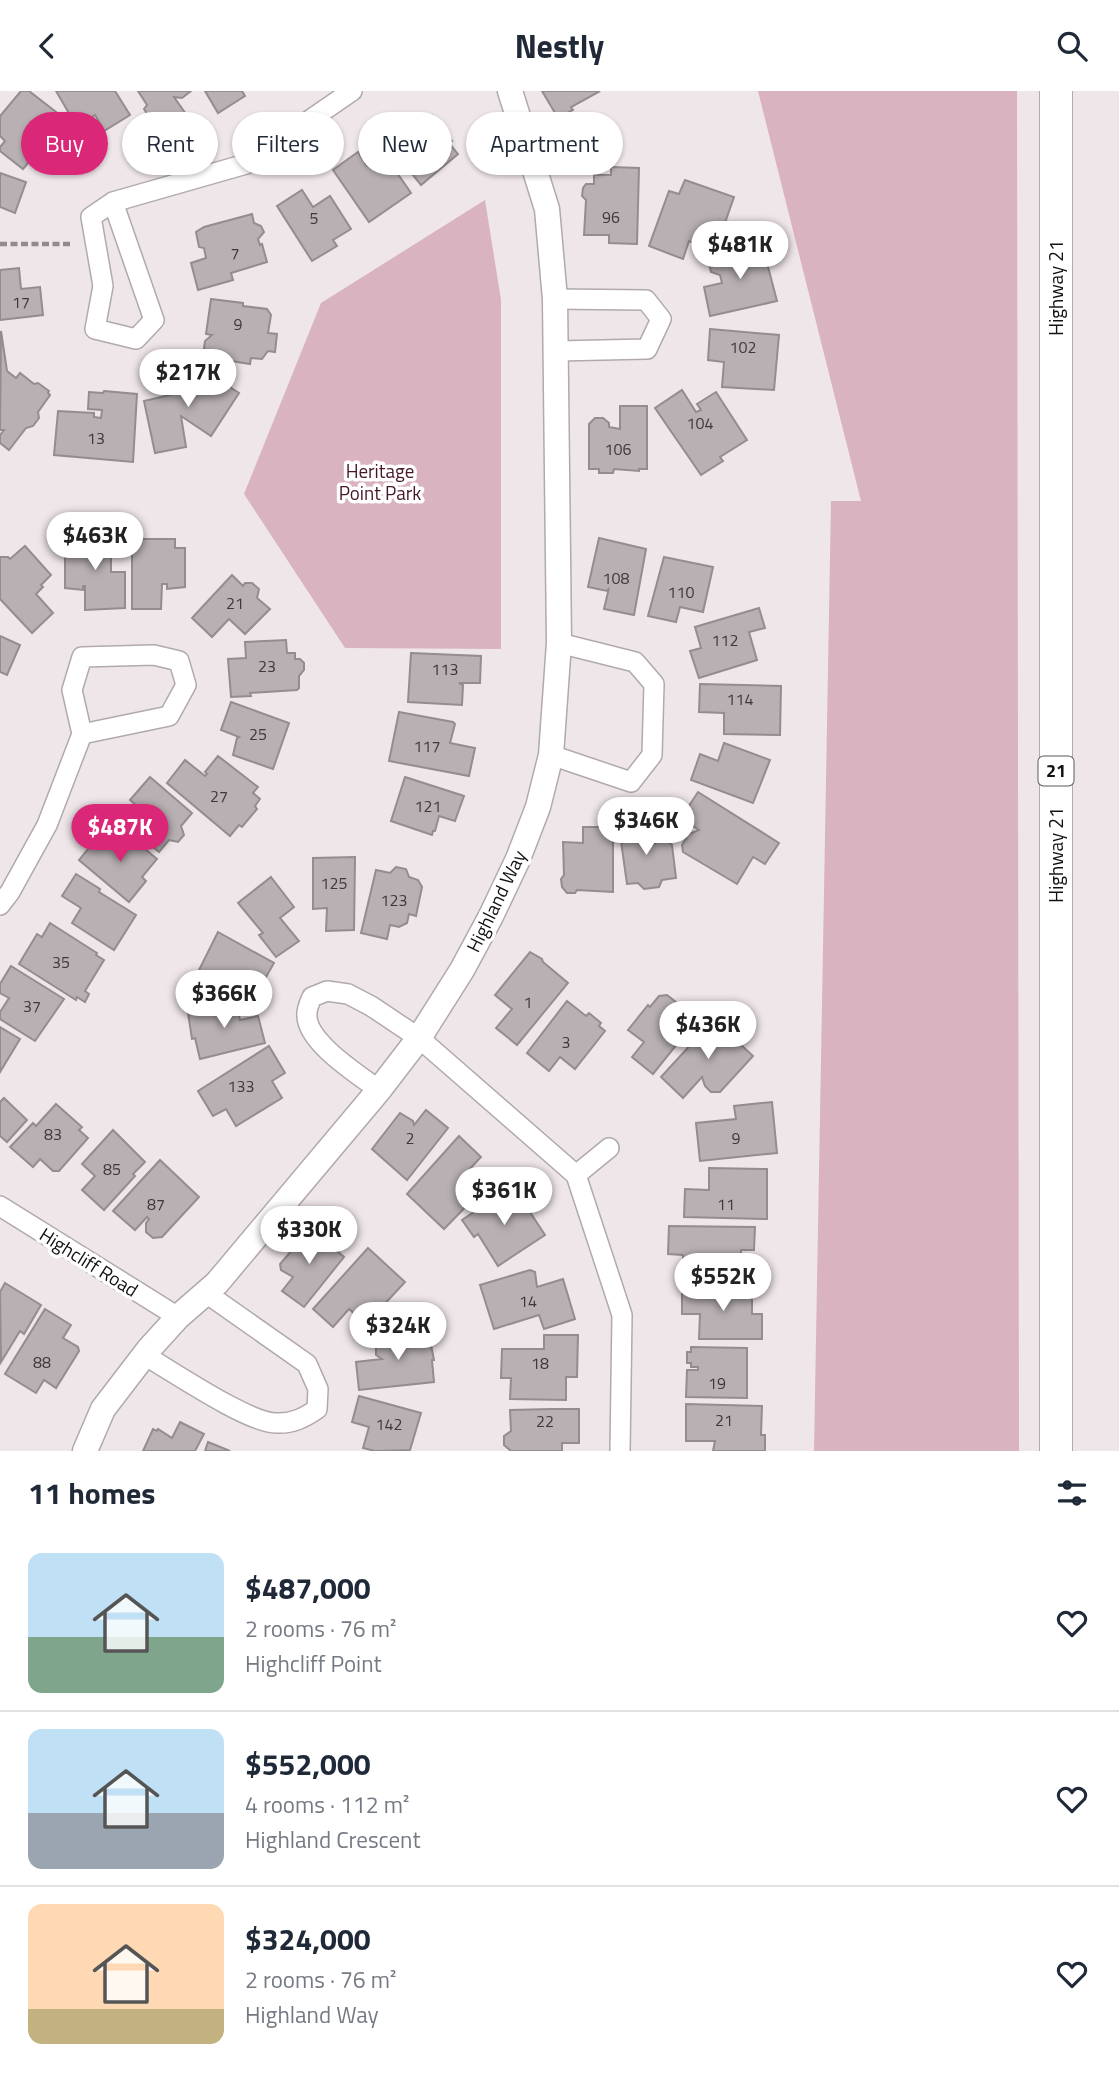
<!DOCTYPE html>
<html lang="en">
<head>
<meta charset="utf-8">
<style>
  :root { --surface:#fff; --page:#f2f2f3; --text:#1f2937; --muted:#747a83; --line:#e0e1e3; --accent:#db2777 }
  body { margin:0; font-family:"Titillium Web",sans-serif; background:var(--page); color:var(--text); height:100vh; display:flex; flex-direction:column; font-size:26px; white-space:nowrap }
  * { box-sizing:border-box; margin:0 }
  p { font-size:23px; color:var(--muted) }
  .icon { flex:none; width:38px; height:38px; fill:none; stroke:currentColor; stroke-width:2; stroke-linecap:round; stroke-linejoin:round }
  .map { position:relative; height:1360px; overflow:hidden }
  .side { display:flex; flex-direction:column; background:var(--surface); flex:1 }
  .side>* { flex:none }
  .hud { position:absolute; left:21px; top:21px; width:700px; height:63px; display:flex; gap:14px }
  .price { position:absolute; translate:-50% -60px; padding:0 16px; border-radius:24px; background:#fff; color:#222; font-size:23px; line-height:46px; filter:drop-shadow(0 2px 4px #0008) }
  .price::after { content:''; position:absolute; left:50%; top:42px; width:21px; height:16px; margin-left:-10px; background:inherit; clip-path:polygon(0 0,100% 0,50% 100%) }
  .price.on { background:var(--accent); color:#fff }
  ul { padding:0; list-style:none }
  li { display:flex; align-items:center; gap:21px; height:175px; padding:0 28px }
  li+li { border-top:2px solid var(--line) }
  li span { display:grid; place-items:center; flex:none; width:196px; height:140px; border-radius:14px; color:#555 }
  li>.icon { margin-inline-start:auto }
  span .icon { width:84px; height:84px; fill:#fffc; stroke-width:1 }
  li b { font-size:30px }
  h2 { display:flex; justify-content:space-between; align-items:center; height:84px; padding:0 28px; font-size:30px }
  .chip { padding:0 24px; border-radius:32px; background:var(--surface); box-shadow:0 2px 5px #0004; font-size:24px; line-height:63px }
  .chip.on { background:var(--accent); color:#fff }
  header { display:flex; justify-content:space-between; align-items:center; height:91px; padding:0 28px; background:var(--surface); font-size:32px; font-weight:700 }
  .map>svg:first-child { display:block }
</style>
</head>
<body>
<header><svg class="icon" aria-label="back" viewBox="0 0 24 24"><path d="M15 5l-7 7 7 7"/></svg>Nestly<svg class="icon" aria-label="search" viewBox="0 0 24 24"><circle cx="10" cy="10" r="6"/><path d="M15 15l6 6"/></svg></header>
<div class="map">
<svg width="1119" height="1360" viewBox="0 0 1119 1360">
  <rect width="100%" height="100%" fill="#efe6e9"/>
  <g fill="#d9b3c0">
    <polygon points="758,0 1017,0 1019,1360 814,1360 831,410 861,410"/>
    <polygon points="485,109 501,209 501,558 345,557 244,403 321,212"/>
  </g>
  <g fill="#b8b0b3" stroke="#948c8e" stroke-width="2">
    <polygon points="21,0 29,0 56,21 43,36 48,40 44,44 49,47 23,78 0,60 0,56 5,50 0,45 0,25"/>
    <polygon points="56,0 115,0 130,24 104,40 95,24 92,26 93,28 77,36"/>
    <polygon points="138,0 191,0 182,7 174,6 188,26 160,43 144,18 147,14"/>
    <polygon points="205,0 242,0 245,5 218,22"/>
    <polygon points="542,0 600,0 571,16 573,19 558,27"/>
    <polygon points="432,24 452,50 449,52 458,63 421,94 380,43 405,25 416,41 415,36"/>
    <polygon points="358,61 367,75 384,63 411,102 369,131 333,79"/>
    <polygon points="611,76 639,77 637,153 609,152 609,144 584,144 586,109 582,105 583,97 586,93 594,93 594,84 611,84"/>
    <polygon points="0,82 26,91 15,122 0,116"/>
    <polygon points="685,89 734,106 720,146 714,144 709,157 705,157 689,150 683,168 649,155 669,100 679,103"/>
    <polygon points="302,99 313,116 330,105 351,138 333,149 337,155 312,170 277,115"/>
    <polygon points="252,123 254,132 261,135 264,141 258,148 260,154 262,153 267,171 231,182 233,189 198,199 191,172 206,167 204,157 199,156 196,141 204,136"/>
    <polygon points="762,153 777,210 710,225 704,196 722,192 720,184 711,181 709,172 714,165"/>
    <polygon points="19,177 21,198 40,196 43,224 0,229 0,179"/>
    <polygon points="211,208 243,212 243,215 267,218 271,224 268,242 277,243 275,261 268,260 262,268 251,267 250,273 218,268 218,264 209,262 204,257 205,250 212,244 206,243"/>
    <polygon points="710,238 779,244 774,299 722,296 724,271 708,269"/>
    <polygon points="1,240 7,280 16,287 20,282 34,293 38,292 49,300 48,302 50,304 38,321 39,327 33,335 26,337 9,359 0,352 0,344 4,339 0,339"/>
    <polygon points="198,275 239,302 211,345 181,325 186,356 155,362 144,310 174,303 175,300 171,298 180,283 188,288 187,283 192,277"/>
    <polygon points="682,299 696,321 701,319 697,313 716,301 747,349 720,366 723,370 701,384 655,317"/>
    <polygon points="104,300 137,303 133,371 54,364 58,320 94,322 94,326 101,327 102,319 88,318 89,301 103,302"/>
    <polygon points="620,315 647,315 647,378 639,378 639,380 614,378 613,382 599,382 599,378 589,378 589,333 595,327 603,327 609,332 609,336 620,338"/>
    <polygon points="93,441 96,444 111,444 111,481 125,481 125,517 85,519 85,495 83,495 83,499 65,497 65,462 72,462 73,443"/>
    <polygon points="599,447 646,458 634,524 604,518 609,497 607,500 588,496"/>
    <polygon points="132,448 175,448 175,457 185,457 185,496 167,498 167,493 162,493 161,518 132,518"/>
    <polygon points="25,455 51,484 41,494 43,496 36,503 53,522 32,542 0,508 0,466 8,466 10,468"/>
    <polygon points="664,466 713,476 703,521 680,516 676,531 648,525"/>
    <polygon points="232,484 243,495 245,492 252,492 259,498 257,507 270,518 245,543 229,528 212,546 192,527"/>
    <polygon points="759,517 765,537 749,541 757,569 699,587 690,560 701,557 695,536"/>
    <polygon points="0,545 20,554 7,584 0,581"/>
    <polygon points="286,549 287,562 295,562 295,568 300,568 304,572 304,579 299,585 299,597 297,599 250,602 251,605 231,606 228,568 246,567 245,551"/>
    <polygon points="411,562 481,565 480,592 459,592 463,594 462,614 408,611"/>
    <polygon points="700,593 781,595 780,644 724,643 724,622 699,621"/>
    <polygon points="231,611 289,632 273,678 233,664 237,647 239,646 221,639"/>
    <polygon points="399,621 453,631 455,633 450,652 475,657 469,685 389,670"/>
    <polygon points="724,652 770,669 753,712 691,689 700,663 718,670"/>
    <polygon points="218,665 258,696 253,702 260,708 255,715 257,718 242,736 239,734 230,745 167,692 185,669 205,685 207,683 205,681"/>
    <polygon points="150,686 192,722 181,735 184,744 178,751 169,749 159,761 132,738 135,736 133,735 146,723 130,709"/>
    <polygon points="405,686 464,705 455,730 439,725 435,740 433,740 432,744 391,730"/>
    <polygon points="698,701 779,752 765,773 753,766 737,793 683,761 682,754 689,743 699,739 681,727"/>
    <polygon points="648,732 651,755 658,750 666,749 672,754 676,787 662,789 659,796 644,798 638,792 627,793 619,736"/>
    <polygon points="583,736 613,736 613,801 577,799 575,802 567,802 562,796 561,788 564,784 563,751 583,752"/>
    <polygon points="123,740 157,768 142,786 146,790 129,811 79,769 97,747 109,757"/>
    <polygon points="355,766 354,839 326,840 327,817 313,818 313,767"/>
    <polygon points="396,776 406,778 409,786 418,789 422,796 416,825 409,823 407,832 399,836 390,834 387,848 361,842 376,779 390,782"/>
    <polygon points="76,783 100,798 99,801 136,824 114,859 72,832 81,817 62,805"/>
    <polygon points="271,786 294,816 280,827 299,850 276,866 259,844 263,842 238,812"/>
    <polygon points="50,832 97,862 96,864 104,869 85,900 89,903 85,911 77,906 76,909 19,873 37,843 42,846"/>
    <polygon points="218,841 274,872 261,895 244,886 242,888 245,890 237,903 234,904 197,883"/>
    <polygon points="530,861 542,868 543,871 568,892 517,954 496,937 512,918 495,904"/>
    <polygon points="11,875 64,908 35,950 0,928 0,921 9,907 0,902 0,893"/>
    <polygon points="667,904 676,911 677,919 694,932 653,983 632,966 644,951 628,939 648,914 650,916 659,905"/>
    <polygon points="567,910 586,925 589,922 601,932 599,935 605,940 575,978 560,966 549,980 527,962"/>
    <polygon points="234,911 236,912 240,929 258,925 265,952 200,968 195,947 192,948 188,922"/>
    <polygon points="716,926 726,935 724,938 753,965 720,1001 711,1001 705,995 702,986 683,1007 661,986"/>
    <polygon points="0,936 20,948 0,981"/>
    <polygon points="269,955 285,982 272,990 282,1007 236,1035 226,1018 213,1025 198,1000"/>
    <polygon points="4,1007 27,1029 7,1051 0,1045 0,1011"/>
    <polygon points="772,1011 777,1062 700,1070 696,1032 736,1028 734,1015"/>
    <polygon points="56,1013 82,1036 79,1039 88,1047 59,1080 53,1080 40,1068 33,1076 10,1056 33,1032 36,1035"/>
    <polygon points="426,1019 448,1037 407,1089 372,1058 400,1022 413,1030 414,1034"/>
    <polygon points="113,1039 145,1071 133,1083 135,1085 104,1119 82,1099 95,1085 82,1073"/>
    <polygon points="459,1045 481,1066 465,1083 482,1099 444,1138 407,1103"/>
    <polygon points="160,1069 199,1106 162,1146 153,1147 146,1141 146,1132 149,1128 147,1126 135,1139 113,1120"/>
    <polygon points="709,1077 767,1078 767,1128 684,1126 685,1098 709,1099"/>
    <polygon points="509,1098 518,1112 522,1109 545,1144 498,1175 478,1143 474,1146 462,1129"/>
    <polygon points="669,1135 755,1136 754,1159 741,1159 741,1169 737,1169 737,1185 683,1185 683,1164 668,1163"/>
    <polygon points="308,1136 344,1166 304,1216 282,1200 293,1186 281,1179 280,1173 300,1150 298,1148"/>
    <polygon points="368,1157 405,1191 366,1233 349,1218 333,1236 313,1218"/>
    <polygon points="530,1179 535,1181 537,1196 563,1188 575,1228 544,1238 539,1224 494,1238 480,1194"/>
    <polygon points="5,1192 41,1214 24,1243 20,1240 1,1271 0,1201"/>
    <polygon points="682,1194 713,1195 713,1198 752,1199 752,1223 762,1223 762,1248 699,1248 700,1223 682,1223"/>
    <polygon points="45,1218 71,1234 63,1247 78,1256 79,1260 56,1297 44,1289 36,1302 5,1283"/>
    <polygon points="428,1239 434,1269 432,1269 434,1291 359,1299 356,1271 382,1268 376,1264 376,1245"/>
    <polygon points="544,1244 578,1244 577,1286 566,1286 566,1309 510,1308 511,1287 501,1287 502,1258 544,1258"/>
    <polygon points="691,1256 747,1257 747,1307 686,1306 687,1279 698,1279 698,1276 691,1276 691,1272 687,1272 687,1261 691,1261"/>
    <polygon points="359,1305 421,1322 410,1359 375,1360 363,1357 369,1336 352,1331"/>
    <polygon points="686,1313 762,1315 761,1344 765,1344 765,1360 713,1360 715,1350 686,1350"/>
    <polygon points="552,1318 579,1318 579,1352 562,1352 562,1360 511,1360 504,1354 504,1345 511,1340 510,1319"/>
    <polygon points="180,1331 204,1343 195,1360 143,1360 153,1338 157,1340 158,1338 172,1347"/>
    <polygon points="208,1351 230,1360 205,1360"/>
  </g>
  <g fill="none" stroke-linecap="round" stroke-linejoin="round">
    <g stroke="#b1a9ab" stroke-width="22">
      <g id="minor">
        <polyline points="113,111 154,229 136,248 95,238 103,195 91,126 113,111 246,73 352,0"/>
        <polyline points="555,208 646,209 661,228 647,258 557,260"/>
        <polyline points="551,664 631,691 652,664 654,593 635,571 559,552"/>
        <polyline points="0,814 10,801 47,734 82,643 72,599 82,566 154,564 179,570 186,594 169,625 82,643"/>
        <path d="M 379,999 C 359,984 304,950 307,922 C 307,917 310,911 312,906 L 327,900 L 348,903 L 371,915 L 419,947 L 576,1084 L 622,1224 L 620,1360"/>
        <polyline points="576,1084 609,1057"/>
        <polyline points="0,1115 178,1226"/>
        <path d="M 144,1264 C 172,1280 248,1332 276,1332 C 292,1333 304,1327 317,1318 L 318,1298 L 307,1273 L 206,1202"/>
      </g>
    </g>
    <g stroke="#b1a9ab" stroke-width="27">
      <polyline id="tertiary" points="85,1360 103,1318 149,1258 178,1226 217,1192 379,999 419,947 462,879 491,825 518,768 538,716 551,664 559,552 555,208 547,118 510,0"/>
    </g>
    <g stroke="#b1a9ab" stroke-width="34">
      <polyline id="primary" points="1056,0 1056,1360"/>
    </g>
    <polyline stroke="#918b8d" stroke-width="4.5" stroke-dasharray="7 3.5" stroke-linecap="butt" points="0,153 71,153"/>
    <use href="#minor" stroke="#fff" stroke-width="19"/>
    <use href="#tertiary" stroke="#fff" stroke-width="24"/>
    <use href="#primary" stroke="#fff" stroke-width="32"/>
  </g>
  <g text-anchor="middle" stroke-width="7" stroke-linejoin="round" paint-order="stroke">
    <g font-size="16" fill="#3d393a">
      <text x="611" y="132">96</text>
      <text x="314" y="133">5</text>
      <text x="235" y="168">7</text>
      <text x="21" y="217">17</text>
      <text x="238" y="239">9</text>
      <text x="743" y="262">102</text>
      <text x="700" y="338">104</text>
      <text x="96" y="353">13</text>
      <text x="618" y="364">106</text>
      <text x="616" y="493">108</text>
      <text x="681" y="507">110</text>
      <text x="235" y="518">21</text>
      <text x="725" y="555">112</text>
      <text x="267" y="581">23</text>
      <text x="445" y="584">113</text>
      <text x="740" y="614">114</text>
      <text x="258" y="649">25</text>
      <text x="427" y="661">117</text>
      <text x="219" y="711">27</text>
      <text x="428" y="721">121</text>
      <text x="334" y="798">125</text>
      <text x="394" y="815">123</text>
      <text x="61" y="877">35</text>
      <text x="528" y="917">1</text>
      <text x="32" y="921">37</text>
      <text x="566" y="957">3</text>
      <text x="241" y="1001">133</text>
      <text x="53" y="1049">83</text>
      <text x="410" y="1053">2</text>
      <text x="736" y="1053">9</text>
      <text x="112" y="1084">85</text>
      <text x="156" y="1119">87</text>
      <text x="726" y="1119">11</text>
      <text x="528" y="1216">14</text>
      <text x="42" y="1277">88</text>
      <text x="540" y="1278">18</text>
      <text x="717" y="1298">19</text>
      <text x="724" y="1335">21</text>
      <text x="545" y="1336">22</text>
      <text x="389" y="1339">142</text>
    </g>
    <rect fill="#fff" stroke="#5a5859" stroke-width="2" x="1038.5" y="665.5" width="35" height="29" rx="5"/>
    <g font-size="18" font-weight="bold" fill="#141112">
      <text x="1056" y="686">21</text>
    </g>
    <g font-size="19" fill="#141112" stroke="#fff">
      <text transform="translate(1056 197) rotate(-90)" y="7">Highway 21</text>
      <text transform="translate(1056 764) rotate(-90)" y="7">Highway 21</text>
      <text transform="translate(496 810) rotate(-64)" y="7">Highland Way</text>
      <text transform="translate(89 1171) rotate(32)" y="7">Highcliff Road</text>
    </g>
    <g font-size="19" fill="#46162b" stroke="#fff">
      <text x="380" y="387">Heritage<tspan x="380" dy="22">Point Park</tspan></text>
    </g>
  </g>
</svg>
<b class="price" style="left:740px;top:190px">$481K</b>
<b class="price" style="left:188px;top:318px">$217K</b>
<b class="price" style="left:95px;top:481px">$463K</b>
<b class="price" style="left:646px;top:766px">$346K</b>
<b class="price on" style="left:120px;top:773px">$487K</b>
<b class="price" style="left:224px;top:939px">$366K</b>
<b class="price" style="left:708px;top:970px">$436K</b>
<b class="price" style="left:504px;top:1136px">$361K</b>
<b class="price" style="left:309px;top:1175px">$330K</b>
<b class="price" style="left:723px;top:1222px">$552K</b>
<b class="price" style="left:398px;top:1271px">$324K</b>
<div class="hud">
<a class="chip on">Buy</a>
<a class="chip">Rent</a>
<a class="chip">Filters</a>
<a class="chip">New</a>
<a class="chip">Apartment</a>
</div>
</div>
<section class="side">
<h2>11 homes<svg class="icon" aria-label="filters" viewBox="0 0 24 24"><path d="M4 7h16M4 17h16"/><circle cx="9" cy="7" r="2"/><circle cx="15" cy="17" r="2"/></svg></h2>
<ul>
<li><span style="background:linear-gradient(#bfe0f5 60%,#7fa58c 0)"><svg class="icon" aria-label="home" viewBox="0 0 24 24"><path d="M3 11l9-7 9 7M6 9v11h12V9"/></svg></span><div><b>$487,000</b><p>2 rooms · 76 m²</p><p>Highcliff Point</p></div><svg class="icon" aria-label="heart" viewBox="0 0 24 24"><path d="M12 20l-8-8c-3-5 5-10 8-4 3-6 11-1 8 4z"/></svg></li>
<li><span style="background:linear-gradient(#bfe0f5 60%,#9aa5b1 0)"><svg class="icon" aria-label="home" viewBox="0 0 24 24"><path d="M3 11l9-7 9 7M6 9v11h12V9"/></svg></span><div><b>$552,000</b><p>4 rooms · 112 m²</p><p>Highland Crescent</p></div><svg class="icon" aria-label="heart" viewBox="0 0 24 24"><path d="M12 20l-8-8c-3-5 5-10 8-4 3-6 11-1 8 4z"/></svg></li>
<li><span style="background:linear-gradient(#ffd9b3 75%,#c2b280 0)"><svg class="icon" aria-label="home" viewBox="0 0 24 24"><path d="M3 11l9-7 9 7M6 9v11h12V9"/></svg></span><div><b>$324,000</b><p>2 rooms · 76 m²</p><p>Highland Way</p></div><svg class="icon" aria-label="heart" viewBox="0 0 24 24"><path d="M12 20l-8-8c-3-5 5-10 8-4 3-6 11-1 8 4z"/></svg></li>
</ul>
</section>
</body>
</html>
